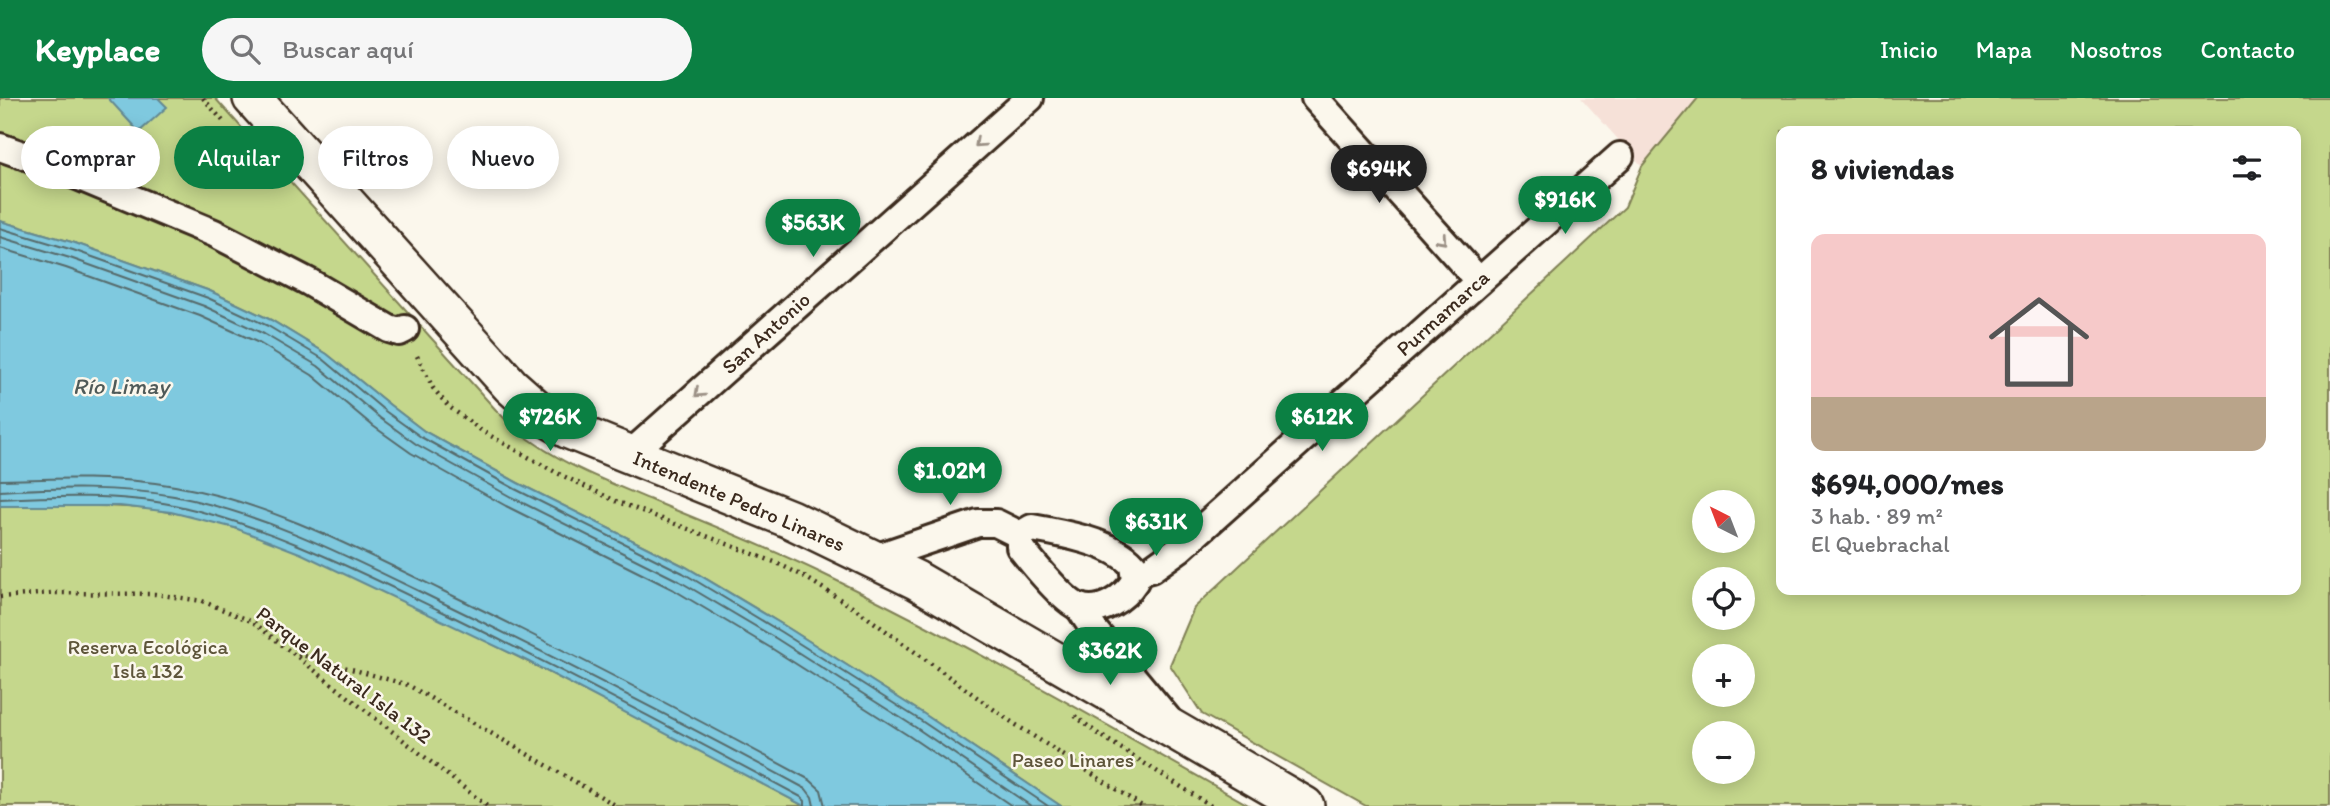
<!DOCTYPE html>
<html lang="es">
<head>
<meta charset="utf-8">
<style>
  :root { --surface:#fff; --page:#f6f6f6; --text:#202124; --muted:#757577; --line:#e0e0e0; --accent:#0b8043 }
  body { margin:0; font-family:Itim,sans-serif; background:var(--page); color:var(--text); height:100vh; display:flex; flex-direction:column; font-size:26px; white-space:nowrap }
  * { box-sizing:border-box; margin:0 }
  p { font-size:23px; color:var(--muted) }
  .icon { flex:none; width:38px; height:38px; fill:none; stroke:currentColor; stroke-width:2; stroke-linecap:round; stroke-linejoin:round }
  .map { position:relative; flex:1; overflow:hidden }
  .panel { position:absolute; left:1776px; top:28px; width:525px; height:469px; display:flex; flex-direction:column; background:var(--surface); border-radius:14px; box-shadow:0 4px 18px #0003 }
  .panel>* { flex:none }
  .hud { position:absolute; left:21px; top:28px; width:665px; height:63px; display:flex; gap:14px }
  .needle { width:46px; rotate:318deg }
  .tools { position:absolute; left:1692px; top:392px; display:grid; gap:14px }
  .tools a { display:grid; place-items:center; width:63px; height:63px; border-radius:50%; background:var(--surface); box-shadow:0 4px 18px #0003; font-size:35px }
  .price { position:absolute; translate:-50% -60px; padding:0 16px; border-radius:24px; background:var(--accent); color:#fff; font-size:23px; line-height:46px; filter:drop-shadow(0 2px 4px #0008) }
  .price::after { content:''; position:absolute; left:50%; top:42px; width:21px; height:16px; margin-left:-10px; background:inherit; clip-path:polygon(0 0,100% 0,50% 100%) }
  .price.current { background:#222; color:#fff }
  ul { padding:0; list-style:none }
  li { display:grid; align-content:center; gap:14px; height:371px; padding:0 35px }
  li+li { border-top:2px solid var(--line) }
  li span { display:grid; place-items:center; height:217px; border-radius:14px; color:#555 }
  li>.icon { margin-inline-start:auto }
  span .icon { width:126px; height:126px; fill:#fffc; stroke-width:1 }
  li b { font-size:30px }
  h2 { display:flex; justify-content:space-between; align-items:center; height:84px; padding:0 35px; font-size:30px }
  .pill { padding:0 24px; border-radius:32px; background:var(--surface); box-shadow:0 4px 18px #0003; font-size:24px; line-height:63px }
  .pill.current { background:var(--accent); color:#fff }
  header { display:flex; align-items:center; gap:42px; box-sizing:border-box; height:98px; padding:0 35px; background:var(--accent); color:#fff }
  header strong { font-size:33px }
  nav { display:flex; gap:38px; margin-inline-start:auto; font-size:24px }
  .search { width:490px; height:63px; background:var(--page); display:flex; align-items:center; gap:18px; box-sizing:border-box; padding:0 24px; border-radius:38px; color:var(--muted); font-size:26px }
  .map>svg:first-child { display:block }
</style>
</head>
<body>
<header>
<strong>Keyplace</strong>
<div class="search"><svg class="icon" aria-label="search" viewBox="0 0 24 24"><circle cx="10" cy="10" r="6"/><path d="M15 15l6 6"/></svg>Buscar aquí</div>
<nav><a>Inicio</a><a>Mapa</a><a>Nosotros</a><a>Contacto</a></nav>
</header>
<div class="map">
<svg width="2330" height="708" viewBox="0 0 2330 708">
  <rect width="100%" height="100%" fill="#fbf7ec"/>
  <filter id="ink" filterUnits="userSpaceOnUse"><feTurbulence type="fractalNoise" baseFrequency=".0143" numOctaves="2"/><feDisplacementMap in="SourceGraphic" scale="14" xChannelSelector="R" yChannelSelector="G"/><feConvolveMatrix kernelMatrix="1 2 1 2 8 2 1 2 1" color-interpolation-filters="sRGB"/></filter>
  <g filter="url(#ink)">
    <polygon fill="#f6e1d8" points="1581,0 1698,0 1642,68"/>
    <g fill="#c5d78c" stroke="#808055" stroke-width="2" fill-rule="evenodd">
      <path d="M 0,0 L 215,0 L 496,312 C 540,359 598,380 656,404 C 711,427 767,449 821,475 C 968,546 1109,628 1250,708 L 1061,708 L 924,616 L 785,528 L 686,469 L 518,385 L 424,333 L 390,307 L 327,256 L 271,222 L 210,193 L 75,145 L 0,123 Z"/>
      <path d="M 1698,0 L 2330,0 L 2330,708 L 1366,708 L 1202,616 L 1170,567 L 1194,510 L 1625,109 L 1642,68 ZM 1782,33 L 2296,33 L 2296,492 L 1782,492 ZM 1704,404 L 1743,404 L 1743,443 L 1704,443 ZM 1743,481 L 1743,520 L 1704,520 L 1704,481 ZM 1704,558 L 1743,558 L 1743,597 L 1704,597 ZM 1704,635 L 1743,635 L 1743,674 L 1704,674 Z"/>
      <path d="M 69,407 C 102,408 136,408 169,414 C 266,429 376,489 464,532 C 579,588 691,648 804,708 L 0,708 L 0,408 Z"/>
    </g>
    <g fill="#7fc9df" stroke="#648992" stroke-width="2">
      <polygon points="108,0 158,0 167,9 139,34"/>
      <polygon points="0,123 75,145 210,193 271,222 327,256 390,307 424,333 518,385 686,469 785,528 924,616 1061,708 804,708 527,563 302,456 235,430 171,414 120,408 0,408"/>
    </g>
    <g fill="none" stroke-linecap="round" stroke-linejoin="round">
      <g stroke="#566a6b" stroke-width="2">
        <polyline points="0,130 73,152 208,200 268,228 323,261 385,313 421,339 515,391 683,475 781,534 920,622 1048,708"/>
        <polyline points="0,139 70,160 204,208 264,236 318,268 380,320 416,346 511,399 679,483 777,541 915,629 1031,708"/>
        <polyline points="0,150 66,170 200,218 259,245 312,277 373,328 411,355 506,408 674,492 771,550 909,638 1012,708"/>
        <path d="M 0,382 C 58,380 118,378 175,388 C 268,404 357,451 441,492 C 566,552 688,616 810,682 L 821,692 L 825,708"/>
        <path d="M 0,393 C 57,390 118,388 174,398 C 267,416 355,462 439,503 C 563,563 685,626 806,691 L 812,699 L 814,708"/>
        <path d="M 0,401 C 56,398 119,396 174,407 C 267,427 354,471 439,512 C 561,571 681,635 801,699 L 805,703 L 805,708"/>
      </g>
      <g stroke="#3b2a1e" stroke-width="32">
        <g id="street">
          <polyline points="1315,0 1479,183"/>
          <polyline points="0,49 51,67 214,135 309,184 389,231 399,234 405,231"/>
          <polyline points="629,357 1030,0"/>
          <path d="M 1032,430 C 1061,435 1113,444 1133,467 L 1135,483 C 1124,500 1101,517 1079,509 C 1064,504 1031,463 1020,449 L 1020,437 Z"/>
          <polyline points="875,460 978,425 996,425 1020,437"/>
          <polyline points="1135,475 1151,471 1179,451 1620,58"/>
          <polyline points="1079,509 1094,532 1167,620"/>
        </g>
      </g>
      <g stroke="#3b2a1e" stroke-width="42">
        <polyline id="secondary" points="252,0 511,288 546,319 567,331 790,421 916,482 1305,708"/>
      </g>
      <g stroke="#3b2a1e" stroke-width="4.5" stroke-dasharray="2 5" stroke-linecap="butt">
        <polyline points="203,0 223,23"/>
        <polyline points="417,258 433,290 448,308 482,333 557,375 618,404 777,465 805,479 860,514 1007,621 1142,708"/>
        <polyline points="0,499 52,495 155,496 202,503 253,524 487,708"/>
        <polyline points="298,556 408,587 617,708"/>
        <polyline points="1075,618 1097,635 1211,708"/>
      </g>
      <use href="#street" stroke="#fbf7ec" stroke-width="26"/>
      <use href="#secondary" stroke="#fbf7ec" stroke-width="37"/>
    </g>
    <defs><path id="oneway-chevron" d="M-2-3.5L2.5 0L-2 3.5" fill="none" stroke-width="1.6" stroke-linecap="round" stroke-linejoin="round" transform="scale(1.75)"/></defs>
    <g stroke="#9b9085">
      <use href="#oneway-chevron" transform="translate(979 45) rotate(138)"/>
      <use href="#oneway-chevron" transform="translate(1442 142) rotate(48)"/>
      <use href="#oneway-chevron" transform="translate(699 295) rotate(138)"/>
    </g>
  </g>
  <g text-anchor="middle" stroke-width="5" stroke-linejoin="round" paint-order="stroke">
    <g font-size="21" fill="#3b2a1e" stroke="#fbf7ec">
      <text transform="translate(1443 215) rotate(-42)" y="7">Purmamarca</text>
      <text transform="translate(766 235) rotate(-42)" y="7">San Antonio</text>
      <text transform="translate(739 403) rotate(23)" y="7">Intendente Pedro Linares</text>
      <text transform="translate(344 577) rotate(37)" y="7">Parque Natural Isla 132</text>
    </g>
    <g font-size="21" fill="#5e553a" stroke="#fbf7ec">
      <text x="148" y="556">Reserva Ecológica<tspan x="148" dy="24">Isla 132</tspan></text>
      <text x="1073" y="669">Paseo Linares</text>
    </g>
    <g font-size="23" font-style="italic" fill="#4f5a58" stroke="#fbf7ec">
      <text x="121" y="296">Río Limay</text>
    </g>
  </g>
</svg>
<div class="tools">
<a><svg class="needle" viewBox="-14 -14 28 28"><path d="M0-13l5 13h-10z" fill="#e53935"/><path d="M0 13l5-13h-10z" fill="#757577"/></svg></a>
<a><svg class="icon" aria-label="locate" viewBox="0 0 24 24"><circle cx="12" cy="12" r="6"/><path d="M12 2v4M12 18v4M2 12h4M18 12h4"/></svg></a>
<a>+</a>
<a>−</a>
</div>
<b class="price current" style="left:1379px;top:107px">$694K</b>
<b class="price" style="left:1565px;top:138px">$916K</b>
<b class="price" style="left:813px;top:161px">$563K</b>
<b class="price" style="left:550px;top:355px">$726K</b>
<b class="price" style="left:1322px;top:355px">$612K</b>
<b class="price" style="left:950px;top:409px">$1.02M</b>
<b class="price" style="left:1156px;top:460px">$631K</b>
<b class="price" style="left:1110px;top:589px">$362K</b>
<div class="hud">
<a class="pill">Comprar</a>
<a class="pill current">Alquilar</a>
<a class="pill">Filtros</a>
<a class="pill">Nuevo</a>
</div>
<section class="panel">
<h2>8 viviendas<svg class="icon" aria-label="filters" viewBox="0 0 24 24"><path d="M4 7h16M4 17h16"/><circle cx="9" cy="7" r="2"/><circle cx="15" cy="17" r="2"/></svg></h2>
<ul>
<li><span style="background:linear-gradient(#f6c9c9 75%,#b9a48a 0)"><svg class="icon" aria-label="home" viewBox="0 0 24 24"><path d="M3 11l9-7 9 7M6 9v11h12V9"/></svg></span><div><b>$694,000/mes</b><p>3 hab. · 89 m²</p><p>El Quebrachal</p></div></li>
</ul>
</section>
</div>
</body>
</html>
